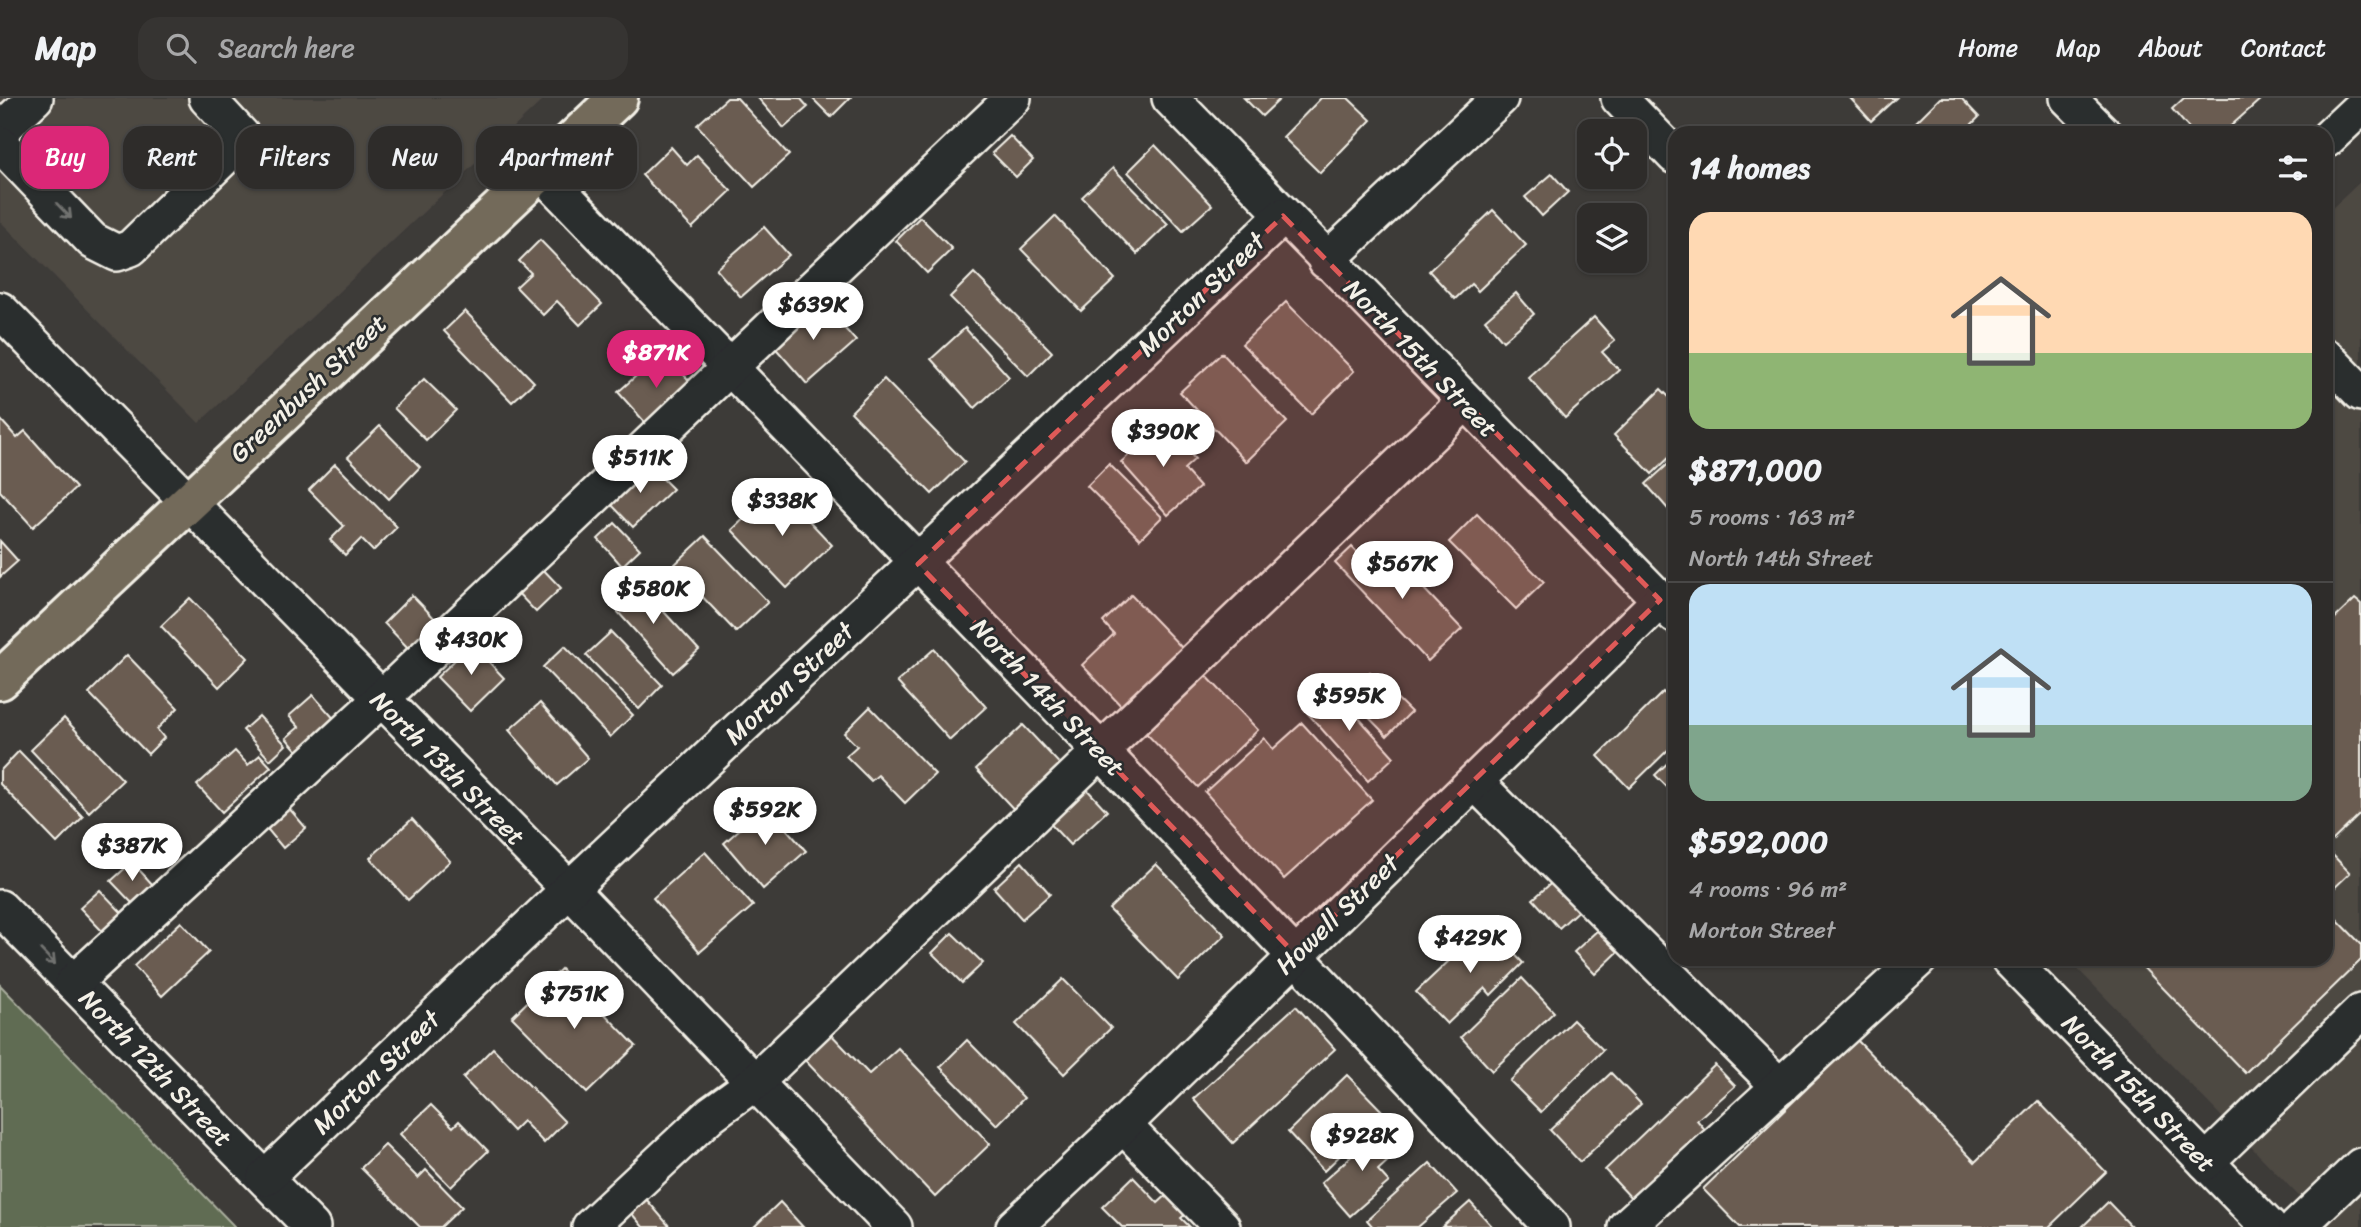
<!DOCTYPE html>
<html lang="en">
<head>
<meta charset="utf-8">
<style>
  :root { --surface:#2e2c2a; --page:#363432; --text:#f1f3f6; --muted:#a7a7a8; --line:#494847; --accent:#db2777 }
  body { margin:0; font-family:Sriracha,sans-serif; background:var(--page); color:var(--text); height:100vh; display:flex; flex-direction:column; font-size:26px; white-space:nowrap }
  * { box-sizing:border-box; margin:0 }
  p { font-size:23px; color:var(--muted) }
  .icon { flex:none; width:38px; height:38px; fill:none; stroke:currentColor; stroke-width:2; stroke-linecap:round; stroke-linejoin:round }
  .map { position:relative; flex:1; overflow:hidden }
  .side { position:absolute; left:1668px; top:28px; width:665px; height:840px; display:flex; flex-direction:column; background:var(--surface); border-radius:21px; box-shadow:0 2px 5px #0004,0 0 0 2px var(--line) }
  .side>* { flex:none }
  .top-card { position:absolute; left:21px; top:28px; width:665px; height:63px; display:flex; gap:14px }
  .fabs { position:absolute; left:1577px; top:21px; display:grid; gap:14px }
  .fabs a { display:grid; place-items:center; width:70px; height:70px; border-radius:14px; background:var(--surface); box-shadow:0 2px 5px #0004,0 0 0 2px var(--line); font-size:35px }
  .price { position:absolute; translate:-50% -60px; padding:0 16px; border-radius:24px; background:#fff; color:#222; font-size:23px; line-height:46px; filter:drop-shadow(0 2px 4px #0008) }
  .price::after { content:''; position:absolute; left:50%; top:42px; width:21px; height:16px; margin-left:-10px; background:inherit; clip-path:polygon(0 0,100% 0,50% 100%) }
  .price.selected { background:var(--accent); color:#fff }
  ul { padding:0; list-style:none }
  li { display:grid; align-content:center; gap:14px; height:371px; padding:0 21px }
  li+li { border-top:2px solid var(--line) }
  li span { display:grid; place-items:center; height:217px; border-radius:21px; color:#555 }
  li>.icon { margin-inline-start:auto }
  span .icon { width:126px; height:126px; fill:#fffc; stroke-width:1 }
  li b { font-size:30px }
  h2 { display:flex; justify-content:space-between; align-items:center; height:84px; padding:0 21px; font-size:30px }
  .chip { padding:0 24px; border-radius:21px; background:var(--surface); box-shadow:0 2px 5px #0004,0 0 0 2px var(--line); font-size:24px; line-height:63px }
  .chip.selected { background:var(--accent); color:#fff }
  header { display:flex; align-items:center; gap:42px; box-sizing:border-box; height:98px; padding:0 35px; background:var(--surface); border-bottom:2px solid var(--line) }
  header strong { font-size:33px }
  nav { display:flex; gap:38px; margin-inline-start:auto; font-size:24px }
  .search { width:490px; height:63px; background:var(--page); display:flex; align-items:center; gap:18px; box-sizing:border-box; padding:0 24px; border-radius:21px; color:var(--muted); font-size:26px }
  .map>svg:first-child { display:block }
</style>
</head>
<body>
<header>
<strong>Map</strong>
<div class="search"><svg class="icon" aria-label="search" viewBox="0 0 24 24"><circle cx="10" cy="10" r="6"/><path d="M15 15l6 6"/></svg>Search here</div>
<nav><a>Home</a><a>Map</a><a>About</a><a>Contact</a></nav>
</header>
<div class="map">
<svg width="2361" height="1129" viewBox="0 0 2361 1129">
  <rect width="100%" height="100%" fill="#3d3b38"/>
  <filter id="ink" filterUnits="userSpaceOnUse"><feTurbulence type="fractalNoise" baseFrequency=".0143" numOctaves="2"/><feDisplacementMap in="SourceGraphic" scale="14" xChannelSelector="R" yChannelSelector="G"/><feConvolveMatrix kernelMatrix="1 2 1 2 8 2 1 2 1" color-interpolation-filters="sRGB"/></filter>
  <g filter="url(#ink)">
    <g fill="#4d4843">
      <polygon points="0,0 545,0 199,325 0,123"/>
      <polygon points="2361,83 2361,1129 2329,1129 2068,861 2326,861 2326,116"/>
    </g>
    <polygon fill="#616c53" stroke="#aaae9e" stroke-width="2" points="0,887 235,1129 0,1129"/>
    <g fill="#6a5b51" stroke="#f4f1e8" stroke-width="2">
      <polygon points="727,0 737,0 789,57 754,89 697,27"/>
      <polygon points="758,0 800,0 808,9 784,30"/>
      <polygon points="812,0 850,0 831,19"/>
      <polygon points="1244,0 1281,0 1262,18"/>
      <polygon points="1321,0 1348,0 1371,22 1320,75 1283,39"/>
      <polygon points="1850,0 1896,0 1871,23"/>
      <polygon points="1940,0 1961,0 1979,19 1966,32 1969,35 1905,35"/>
      <polygon points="2184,0 2262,0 2223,35 2193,35 2172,11"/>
      <polygon points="1010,38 1033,62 1016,79 992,55"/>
      <polygon points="1155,47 1212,107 1183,133 1128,74"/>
      <polygon points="671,49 687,67 697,57 731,93 692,130 642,77"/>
      <polygon points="1113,70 1168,126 1137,156 1082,99"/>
      <polygon points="1552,76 1568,94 1542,118 1525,99"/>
      <polygon points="1493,112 1526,147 1478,193 1471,186 1455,201 1429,173"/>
      <polygon points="1055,118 1115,181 1081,213 1021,151"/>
      <polygon points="920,119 952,151 927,175 896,143"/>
      <polygon points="764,129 789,157 741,199 716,171"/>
      <polygon points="540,142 602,206 580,227 557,203 543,217 516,189 531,175 519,163"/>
      <polygon points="974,175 1052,254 1028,278 950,199"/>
      <polygon points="1516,195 1534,216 1503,243 1485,222"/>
      <polygon points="819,202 856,243 807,286 771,245"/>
      <polygon points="1286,204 1354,273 1311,316 1242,246"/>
      <polygon points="465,213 534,284 512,304 444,233"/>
      <polygon points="1594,219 1615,243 1602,254 1619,272 1565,320 1528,279"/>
      <polygon points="965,230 1009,279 975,310 931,261"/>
      <polygon points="663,254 695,289 650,330 618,294"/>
      <polygon points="1222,255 1287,324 1246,364 1180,294"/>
      <polygon points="424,281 456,312 426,342 394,310"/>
      <polygon points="884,281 965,364 932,396 851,314"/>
      <polygon points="1661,291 1675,305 1675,354 1652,376 1614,337"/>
      <polygon points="0,321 17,340 25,333 76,390 33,429 0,393"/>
      <polygon points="1164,326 1195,361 1184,371 1200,389 1168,417 1121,364"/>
      <polygon points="380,328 420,369 389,401 348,359"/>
      <polygon points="1675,360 1675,419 1646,386"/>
      <polygon points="335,366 397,429 373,453 361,441 345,457 330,442 344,428 309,392"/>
      <polygon points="648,366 673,391 633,429 608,403"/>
      <polygon points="1109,366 1162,419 1140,441 1087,388"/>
      <polygon points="777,389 832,447 787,490 732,432"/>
      <polygon points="1477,416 1544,484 1516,511 1449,444"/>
      <polygon points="615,425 640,451 622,468 598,441"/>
      <polygon points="705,438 768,504 736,534 673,468"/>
      <polygon points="0,443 18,463 0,479"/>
      <polygon points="1352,449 1371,469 1388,453 1462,531 1428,563 1335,465"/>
      <polygon points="538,466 561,490 536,514 513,490"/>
      <polygon points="633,480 699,552 673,575 608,503"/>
      <polygon points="412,497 440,526 412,554 384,525"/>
      <polygon points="1131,497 1188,556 1127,614 1082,567 1114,536 1103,524"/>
      <polygon points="190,500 248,560 219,589 161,528"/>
      <polygon points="2355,501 2361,506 2361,715 2326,749 2326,529"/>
      <polygon points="611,534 662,587 639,611 586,557"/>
      <polygon points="472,546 504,580 470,613 437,579"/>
      <polygon points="565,548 633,617 610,639 543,569"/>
      <polygon points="934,551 986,609 950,642 897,584"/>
      <polygon points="127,557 178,610 157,631 164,640 148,656 89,595"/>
      <polygon points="1200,571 1258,632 1198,689 1140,629"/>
      <polygon points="1370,574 1411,614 1387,638 1347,597"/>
      <polygon points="1329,587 1394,659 1368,683 1303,610"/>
      <polygon points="1663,594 1675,606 1675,645 1629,690 1598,658"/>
      <polygon points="313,597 337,624 301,657 286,640 299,629 289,618"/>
      <polygon points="540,605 588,660 557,687 509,632"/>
      <polygon points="870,609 935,676 905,705 878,677 871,683 846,658 857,648 844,635"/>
      <polygon points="259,618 286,647 270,662 243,632"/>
      <polygon points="64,620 123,682 89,714 31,652"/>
      <polygon points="1302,625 1372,702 1284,781 1205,694 1264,640 1273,651"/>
      <polygon points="1023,627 1067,674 1020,718 976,671"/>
      <polygon points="19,653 83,719 57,745 0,686 0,673"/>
      <polygon points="235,653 248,667 260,657 271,669 222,714 197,687"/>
      <polygon points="1675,658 1675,697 1655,677"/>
      <polygon points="1082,686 1107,713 1070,747 1045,720"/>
      <polygon points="282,702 306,730 283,750 259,721"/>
      <polygon points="766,708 806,753 763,791 724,745"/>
      <polygon points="412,721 450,763 408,802 370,760"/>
      <polygon points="2326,750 2350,775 2326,798"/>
      <polygon points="705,754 753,808 700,854 653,800"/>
      <polygon points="132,764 153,787 133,806 111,783"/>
      <polygon points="1022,764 1050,796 1022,821 994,790"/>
      <polygon points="1156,766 1225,837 1178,882 1109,811"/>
      <polygon points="1556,781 1582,809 1559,830 1533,801"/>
      <polygon points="100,792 124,817 104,835 80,810"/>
      <polygon points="2326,810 2361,846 2361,862 2245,975 2135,861 2326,861"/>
      <polygon points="181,824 209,854 162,898 134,868"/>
      <polygon points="1487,827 1523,865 1491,897 1485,890 1447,926 1416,894"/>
      <polygon points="1599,831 1620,852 1595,876 1574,854"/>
      <polygon points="952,835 983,865 962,885 932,855"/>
      <polygon points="561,871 636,948 587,995 512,919"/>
      <polygon points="1522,880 1554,914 1492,973 1461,939"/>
      <polygon points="1063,881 1111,930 1064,976 1016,926"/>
      <polygon points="1296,908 1335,951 1233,1045 1193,1001"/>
      <polygon points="1573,922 1603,952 1541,1014 1510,983"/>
      <polygon points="827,932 869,976 898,950 990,1046 935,1099 800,957"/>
      <polygon points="967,942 1024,1000 997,1027 940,969"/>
      <polygon points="1857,942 1975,1064 2038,1003 2106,1074 2049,1129 1740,1129 1703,1091"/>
      <polygon points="493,950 565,1024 544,1045 523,1023 513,1033 463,980"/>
      <polygon points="1715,967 1735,988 1697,1022 1706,1033 1633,1102 1605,1072"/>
      <polygon points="1611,975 1641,1006 1580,1064 1550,1032"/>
      <polygon points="1347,977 1384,1015 1324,1073 1288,1034"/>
      <polygon points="431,1007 453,1029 459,1023 488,1053 451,1089 400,1036"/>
      <polygon points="1383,1030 1401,1051 1378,1072 1389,1084 1350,1118 1321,1085"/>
      <polygon points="385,1047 418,1080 426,1072 462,1109 441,1129 420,1129 361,1070"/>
      <polygon points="1430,1065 1457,1095 1418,1129 1373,1129 1367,1122"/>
      <polygon points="1133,1079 1158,1105 1168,1096 1187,1115 1181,1120 1190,1129 1122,1129 1102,1109"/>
      <polygon points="641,1095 670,1129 643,1129 626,1109"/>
      <polygon points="780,1104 803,1129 754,1129"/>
      <polygon points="1470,1104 1492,1128 1442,1129"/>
      <polygon points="2108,1104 2132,1129 2082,1129"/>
    </g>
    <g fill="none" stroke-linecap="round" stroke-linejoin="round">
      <g stroke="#f4f1e8" stroke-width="40">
        <g id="minor">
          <polyline points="1170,0 1675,517"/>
          <polyline points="1619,0 1675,58"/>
          <polyline points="2068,0 2103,35"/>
          <polyline points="0,33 35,0"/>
          <polyline points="2326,42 2361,9"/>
          <polyline points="0,46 93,143 117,155 131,150 244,40 207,0"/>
          <polyline points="540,73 1102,654 1552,1129"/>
          <polyline points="1326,163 1500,0"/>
          <polyline points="0,212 568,790 894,1129"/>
          <polyline points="2326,259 2361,295"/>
          <polyline points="1475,684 1780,989"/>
          <polyline points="0,810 312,1129"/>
          <polyline points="2009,861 2269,1129"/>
          <polyline points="73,885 380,602 1013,0"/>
          <polyline points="1123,1027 1222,1129"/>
          <polyline points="2206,1064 2361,914"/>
          <path d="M 265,1080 C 602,757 945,441 1283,118"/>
          <polyline points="590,1129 711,1016 754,985 1464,305"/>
          <polyline points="1014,1129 1123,1027 1660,502"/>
          <polyline points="1626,1129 1919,861"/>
          <polyline points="2297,1129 2361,1068"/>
        </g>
      </g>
      <g stroke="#f4f1e8" stroke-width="44">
        <polyline id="major" points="0,582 618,0"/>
      </g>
      <use href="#minor" stroke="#2a2d2e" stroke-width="35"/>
      <use href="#major" stroke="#736b5a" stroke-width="38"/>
    </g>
    <defs><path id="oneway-shaft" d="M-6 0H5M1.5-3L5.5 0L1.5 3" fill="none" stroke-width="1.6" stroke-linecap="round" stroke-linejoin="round" transform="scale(1.75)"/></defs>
    <g stroke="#71726f">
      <use href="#oneway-shaft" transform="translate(64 113) rotate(46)"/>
      <use href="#oneway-shaft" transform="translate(48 859) rotate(46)"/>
    </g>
  </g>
  <path fill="#de5a58" fill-opacity="0.2" stroke="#de5a58" stroke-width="5" stroke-dasharray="14 9" stroke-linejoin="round" d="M 1283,118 L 1660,502 L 1295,856 L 918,466 Z"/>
  <g text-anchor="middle" stroke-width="5" stroke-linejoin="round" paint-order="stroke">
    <g font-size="26" fill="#f4f1e8" stroke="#2a2d2e">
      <text transform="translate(1201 196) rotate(-44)" y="9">Morton Street</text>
      <text transform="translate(1421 260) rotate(46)" y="9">North 15th Street</text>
      <text transform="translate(308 290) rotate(-43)" y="9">Greenbush Street</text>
      <text transform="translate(789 585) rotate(-43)" y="9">Morton Street</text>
      <text transform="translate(1048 599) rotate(46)" y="9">North 14th Street</text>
      <text transform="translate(448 670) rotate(45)" y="9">North 13th Street</text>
      <text transform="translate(1337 816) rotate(-44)" y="9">Howell Street</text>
      <text transform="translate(156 970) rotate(46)" y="9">North 12th Street</text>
      <text transform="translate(376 974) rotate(-44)" y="9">Morton Street</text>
      <text transform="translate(2139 995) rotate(46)" y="9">North 15th Street</text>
    </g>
  </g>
</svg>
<div class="fabs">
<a><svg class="icon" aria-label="locate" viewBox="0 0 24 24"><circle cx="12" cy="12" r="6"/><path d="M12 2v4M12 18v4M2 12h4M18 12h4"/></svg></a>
<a><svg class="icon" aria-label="layers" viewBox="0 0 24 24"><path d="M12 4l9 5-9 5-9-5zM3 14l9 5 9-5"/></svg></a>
</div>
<b class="price" style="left:813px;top:244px">$639K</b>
<b class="price selected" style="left:656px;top:292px">$871K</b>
<b class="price" style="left:1163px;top:371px">$390K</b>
<b class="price" style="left:640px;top:397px">$511K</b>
<b class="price" style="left:782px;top:440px">$338K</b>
<b class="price" style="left:1402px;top:503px">$567K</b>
<b class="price" style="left:653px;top:528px">$580K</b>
<b class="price" style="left:471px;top:579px">$430K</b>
<b class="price" style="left:1349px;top:635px">$595K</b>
<b class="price" style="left:765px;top:749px">$592K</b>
<b class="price" style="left:132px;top:785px">$387K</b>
<b class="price" style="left:1470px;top:877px">$429K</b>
<b class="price" style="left:574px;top:933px">$751K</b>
<b class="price" style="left:1362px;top:1075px">$928K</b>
<div class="top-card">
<a class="chip selected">Buy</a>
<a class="chip">Rent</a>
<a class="chip">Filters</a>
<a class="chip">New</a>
<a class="chip">Apartment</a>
</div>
<section class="side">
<h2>14 homes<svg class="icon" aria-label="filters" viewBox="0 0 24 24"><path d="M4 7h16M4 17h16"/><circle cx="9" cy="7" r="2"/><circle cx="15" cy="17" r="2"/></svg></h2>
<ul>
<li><span style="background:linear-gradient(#ffd9b3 65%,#8fb573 0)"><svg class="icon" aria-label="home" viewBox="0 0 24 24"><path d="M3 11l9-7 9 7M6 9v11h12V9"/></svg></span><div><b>$871,000</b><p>5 rooms · 163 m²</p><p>North 14th Street</p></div></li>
<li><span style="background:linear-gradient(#bfe0f5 65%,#7fa58c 0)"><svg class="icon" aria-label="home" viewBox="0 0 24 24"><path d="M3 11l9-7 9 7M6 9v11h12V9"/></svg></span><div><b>$592,000</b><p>4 rooms · 96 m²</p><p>Morton Street</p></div></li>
</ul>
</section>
</div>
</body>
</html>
